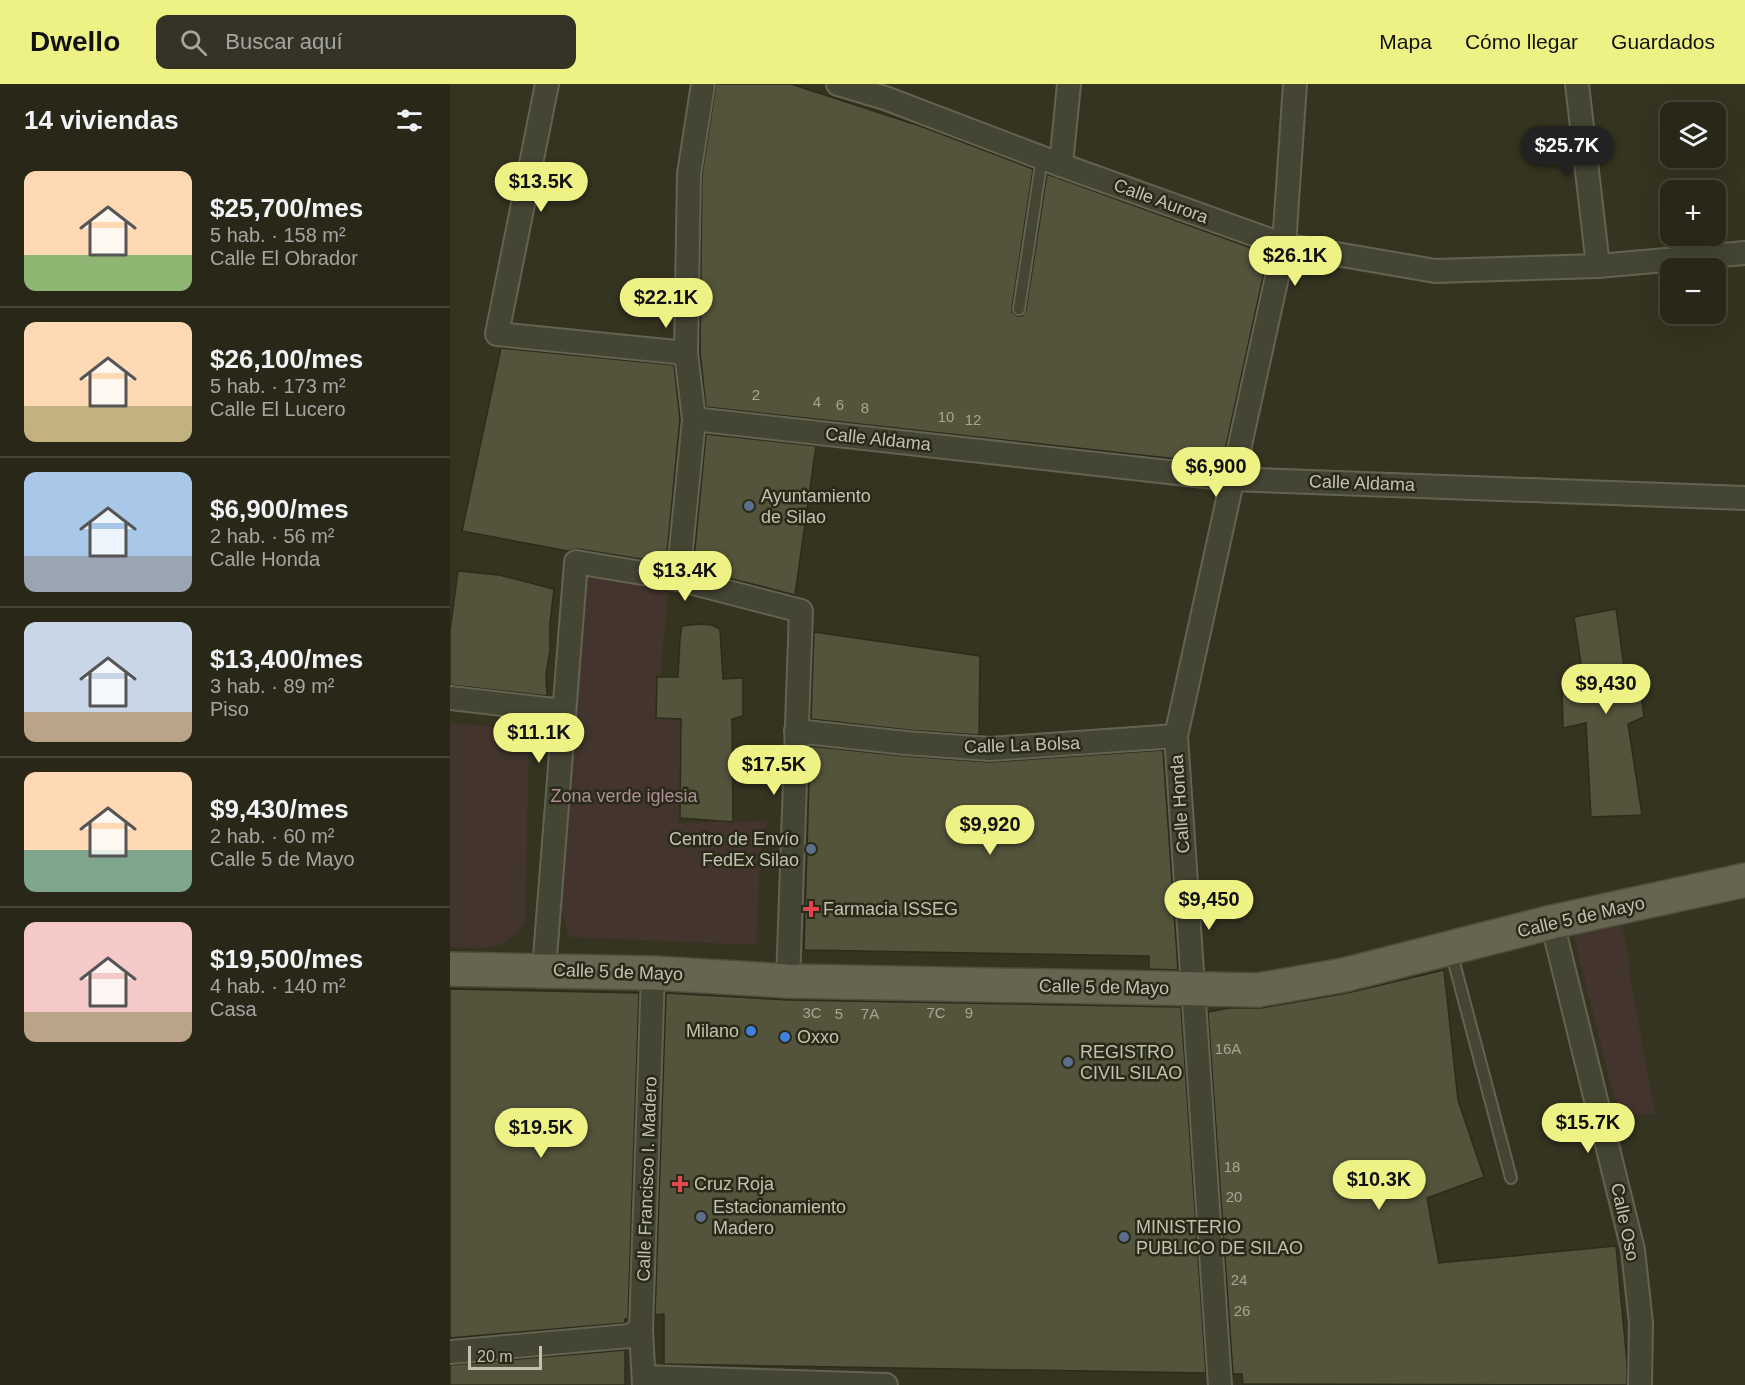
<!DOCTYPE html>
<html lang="es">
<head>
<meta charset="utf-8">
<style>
  :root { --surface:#282718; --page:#343325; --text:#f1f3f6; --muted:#a5a5a2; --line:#444437; --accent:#eef184 }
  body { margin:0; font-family:Arial,sans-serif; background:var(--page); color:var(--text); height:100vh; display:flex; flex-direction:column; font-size:22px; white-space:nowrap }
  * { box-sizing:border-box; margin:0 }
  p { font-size:20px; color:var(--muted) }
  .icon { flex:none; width:33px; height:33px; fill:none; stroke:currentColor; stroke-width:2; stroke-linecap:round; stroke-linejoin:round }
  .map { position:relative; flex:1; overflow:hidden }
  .panel { display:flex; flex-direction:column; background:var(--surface); width:450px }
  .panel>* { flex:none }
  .fabs { position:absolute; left:1210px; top:18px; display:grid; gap:12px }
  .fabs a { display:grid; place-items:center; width:66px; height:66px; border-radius:12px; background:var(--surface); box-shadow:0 6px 24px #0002,0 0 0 2px var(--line); font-size:30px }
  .scale { position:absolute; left:18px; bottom:15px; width:74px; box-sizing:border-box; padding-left:6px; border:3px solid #c2c2ae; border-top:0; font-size:16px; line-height:21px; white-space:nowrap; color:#c2c2ae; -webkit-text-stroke:4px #2a2a19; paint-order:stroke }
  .price { position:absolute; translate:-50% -51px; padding:0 14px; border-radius:21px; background:var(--accent); color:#111; font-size:20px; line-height:39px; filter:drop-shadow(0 2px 3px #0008) }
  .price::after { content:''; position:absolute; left:50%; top:36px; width:18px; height:14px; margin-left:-9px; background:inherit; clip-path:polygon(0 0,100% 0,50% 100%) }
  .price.active { background:#222; color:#fff }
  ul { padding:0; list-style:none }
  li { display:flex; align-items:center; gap:18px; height:150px; padding:0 24px }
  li+li { border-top:2px solid var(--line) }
  li span { display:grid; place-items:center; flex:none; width:168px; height:120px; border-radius:12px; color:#555 }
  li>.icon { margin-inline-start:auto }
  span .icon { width:72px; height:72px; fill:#fffc; stroke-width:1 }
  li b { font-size:26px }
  h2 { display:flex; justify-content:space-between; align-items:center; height:72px; padding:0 24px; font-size:26px }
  header { display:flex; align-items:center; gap:36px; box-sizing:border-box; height:84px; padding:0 30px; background:var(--accent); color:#111 }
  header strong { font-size:28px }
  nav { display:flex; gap:33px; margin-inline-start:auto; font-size:21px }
  .search { width:420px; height:54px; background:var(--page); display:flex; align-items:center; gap:15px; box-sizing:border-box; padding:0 21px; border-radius:12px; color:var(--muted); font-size:22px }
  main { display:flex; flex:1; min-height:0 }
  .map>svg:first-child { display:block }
</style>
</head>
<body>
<header>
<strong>Dwello</strong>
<div class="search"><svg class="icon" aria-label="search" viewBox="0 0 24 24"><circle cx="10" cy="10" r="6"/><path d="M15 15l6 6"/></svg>Buscar aquí</div>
<nav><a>Mapa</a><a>Cómo llegar</a><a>Guardados</a></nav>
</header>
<main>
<section class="panel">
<h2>14 viviendas<svg class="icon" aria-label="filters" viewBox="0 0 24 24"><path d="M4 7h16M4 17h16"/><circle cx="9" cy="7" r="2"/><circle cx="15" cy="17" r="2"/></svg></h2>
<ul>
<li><span style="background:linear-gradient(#ffd9b3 70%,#8fb573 0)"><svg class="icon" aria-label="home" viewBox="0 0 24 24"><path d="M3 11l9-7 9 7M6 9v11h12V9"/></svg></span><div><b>$25,700/mes</b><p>5 hab. · 158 m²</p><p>Calle El Obrador</p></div></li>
<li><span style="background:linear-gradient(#ffd9b3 70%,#c2b280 0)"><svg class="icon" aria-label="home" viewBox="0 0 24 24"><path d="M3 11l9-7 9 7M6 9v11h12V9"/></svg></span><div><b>$26,100/mes</b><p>5 hab. · 173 m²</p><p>Calle El Lucero</p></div></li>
<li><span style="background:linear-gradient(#a9c7e8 70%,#9aa5b1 0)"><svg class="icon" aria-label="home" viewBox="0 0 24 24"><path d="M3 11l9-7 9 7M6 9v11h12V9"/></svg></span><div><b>$6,900/mes</b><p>2 hab. · 56 m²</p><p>Calle Honda</p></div></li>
<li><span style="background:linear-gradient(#c9d6e8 75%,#b9a48a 0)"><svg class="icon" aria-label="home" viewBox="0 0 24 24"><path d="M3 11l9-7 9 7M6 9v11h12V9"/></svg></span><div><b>$13,400/mes</b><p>3 hab. · 89 m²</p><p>Piso</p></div></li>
<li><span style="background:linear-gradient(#ffd9b3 65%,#7fa58c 0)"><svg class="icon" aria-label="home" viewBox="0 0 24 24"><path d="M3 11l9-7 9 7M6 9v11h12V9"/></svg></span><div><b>$9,430/mes</b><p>2 hab. · 60 m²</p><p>Calle 5 de Mayo</p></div></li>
<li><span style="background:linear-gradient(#f6c9c9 75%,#b9a48a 0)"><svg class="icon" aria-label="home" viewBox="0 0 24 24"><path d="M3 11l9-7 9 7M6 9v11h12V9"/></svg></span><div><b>$19,500/mes</b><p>4 hab. · 140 m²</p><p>Casa</p></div></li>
</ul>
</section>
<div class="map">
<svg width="1295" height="1301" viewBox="0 0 1295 1301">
  <rect width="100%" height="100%" fill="#353420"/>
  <g fill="#43352e">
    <polygon points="136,488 219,504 206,634 231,635 230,734 228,739 317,737 310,774 306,861 120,853 109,818"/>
    <path d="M 0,639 L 69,645 L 79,660 L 75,840 C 48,871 37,864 0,863 Z"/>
    <polygon points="1171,836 1178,870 1180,892 1205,1030 1174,1031 1163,1010 1123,849"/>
  </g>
  <g fill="#54543c" stroke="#2c2c1b" stroke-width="1.5">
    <polygon points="266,0 341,0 473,43 583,85 562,224 562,228 567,232 572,232 576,226 597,90 818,170 772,380 256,323 250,268 252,91"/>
    <polygon points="51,264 224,281 230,335 216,479 128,465 118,467 12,447"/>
    <polygon points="256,350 366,362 345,511 243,485"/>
    <polygon points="8,487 49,491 104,505 100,539 100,567 96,590 97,612 0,601 0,547"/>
    <polygon points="1166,525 1176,597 1189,596 1194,633 1178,640 1192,731 1141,733 1136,639 1113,644 1112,602 1134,600 1124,533"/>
    <polygon points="250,540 262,541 270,545 273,595 293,594 293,632 282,635 283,738 230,734 231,635 206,634 207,593 228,593 230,555 232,542"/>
    <polygon points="364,548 530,572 529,651 457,646 361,635"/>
    <polygon points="360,662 455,672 539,678 713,666 728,886 699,885 699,872 354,866"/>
    <polygon points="994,886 1008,1016 1034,1093 977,1114 989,1179 1166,1162 1177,1279 1177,1301 793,1300 792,1290 783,1290 758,928 780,924 811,924 897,909"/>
    <polygon points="0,905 189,909 178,1234 175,1235 175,1239 0,1254"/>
    <polygon points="216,909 338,916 731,923 756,1289 214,1280 214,1230 205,1231"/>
    <polygon points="175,1266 175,1301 0,1301 0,1281"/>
  </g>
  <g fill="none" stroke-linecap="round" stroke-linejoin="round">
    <g stroke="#636351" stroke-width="14">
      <g id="lane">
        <polyline points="569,225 592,74"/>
        <polyline points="1001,867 1061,1094"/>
      </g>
    </g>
    <g stroke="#636351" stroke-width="26">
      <g id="street">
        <polyline points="97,0 47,250 236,269"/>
        <polyline points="388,0 435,14 611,81 834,161 985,187 1148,182 1295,169"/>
        <polyline points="1127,0 1148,182"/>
        <polyline points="611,81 619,0"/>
        <polyline points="244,335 781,395 1295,414"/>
        <polyline points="228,495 244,335 236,269 239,90 253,0"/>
        <polyline points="0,614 113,627"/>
        <polyline points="346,647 456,659 540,665 726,652"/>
        <polyline points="1102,838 1183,1166 1191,1239 1190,1301"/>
        <polyline points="94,886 126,478 228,495 351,527 338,897"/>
        <polyline points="0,1268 179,1252 191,1245"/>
        <polyline points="194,1293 436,1301"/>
        <polyline points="194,1301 191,1245 203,889"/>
        <polyline points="770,1301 726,652 834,161 845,0"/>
      </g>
    </g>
    <g stroke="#4f4f3d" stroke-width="36">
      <polyline id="primary" points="0,885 203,889 338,897 808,906 894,891 1102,838 1295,796"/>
    </g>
    <use href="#lane" stroke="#454534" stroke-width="10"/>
    <use href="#street" stroke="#454534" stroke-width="22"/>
    <use href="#primary" stroke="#666551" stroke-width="33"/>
  </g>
  <g fill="#5c6f8a" stroke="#2a2a19" stroke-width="2">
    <circle cx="299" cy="422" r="6"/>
    <circle cx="361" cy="765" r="6"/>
    <circle cx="618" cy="978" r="6"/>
    <circle cx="251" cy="1133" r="6"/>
    <circle cx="674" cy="1153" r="6"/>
  </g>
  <g fill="#e0444e" stroke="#2a2a19" stroke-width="2">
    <path d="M358 816h6v6h6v6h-6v6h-6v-6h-6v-6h6z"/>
    <path d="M227 1091h6v6h6v6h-6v6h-6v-6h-6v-6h6z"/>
  </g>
  <g fill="#3f7fe0" stroke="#2a2a19" stroke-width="2">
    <circle cx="301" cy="947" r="6"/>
    <circle cx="335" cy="953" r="6"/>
  </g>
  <g text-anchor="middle" stroke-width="5" stroke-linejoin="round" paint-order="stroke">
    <g font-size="15" fill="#a6a692">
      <text x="306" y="316">2</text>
      <text x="367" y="323">4</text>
      <text x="390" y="326">6</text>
      <text x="415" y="329">8</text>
      <text x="496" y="338">10</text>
      <text x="523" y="341">12</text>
      <text x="362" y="934">3C</text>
      <text x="486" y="934">7C</text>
      <text x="519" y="934">9</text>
      <text x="389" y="935">5</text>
      <text x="420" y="935">7A</text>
      <text x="778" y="970">16A</text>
      <text x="782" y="1088">18</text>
      <text x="784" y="1118">20</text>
      <text x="789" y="1201">24</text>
      <text x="792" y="1232">26</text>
    </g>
    <g font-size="18" fill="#c2c2ae" stroke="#2a2a19">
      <text transform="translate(711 117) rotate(20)" y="6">Calle Aurora</text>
      <text transform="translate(428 355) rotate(6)" y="6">Calle Aldama</text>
      <text transform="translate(912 399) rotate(2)" y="6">Calle Aldama</text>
      <text transform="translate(572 661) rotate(-2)" y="6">Calle La Bolsa</text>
      <text transform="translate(730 720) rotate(-94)" y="6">Calle Honda</text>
      <text transform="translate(1131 833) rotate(-13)" y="6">Calle 5 de Mayo</text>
      <text transform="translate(168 888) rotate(2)" y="6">Calle 5 de Mayo</text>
      <text transform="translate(654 903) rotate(1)" y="6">Calle 5 de Mayo</text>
      <text transform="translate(197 1095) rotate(-88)" y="6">Calle Francisco I. Madero</text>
      <text transform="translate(1175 1138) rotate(78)" y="6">Calle Oso</text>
    </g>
    <g font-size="18" fill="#c2c2ae" stroke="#2a2a19" text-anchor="start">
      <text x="311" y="418">Ayuntamiento<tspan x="311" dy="21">de Silao</tspan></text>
      <text x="349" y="761" text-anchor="end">Centro de Envío<tspan x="349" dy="21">FedEx Silao</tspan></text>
      <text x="373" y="831">Farmacia ISSEG</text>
      <text x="289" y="953" text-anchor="end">Milano</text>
      <text x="347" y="959">Oxxo</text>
      <text x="630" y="974">REGISTRO<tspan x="630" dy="21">CIVIL SILAO</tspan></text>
      <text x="244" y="1106">Cruz Roja</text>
      <text x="263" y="1129">Estacionamiento<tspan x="263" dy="21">Madero</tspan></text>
      <text x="686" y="1149">MINISTERIO<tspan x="686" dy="21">PUBLICO DE SILAO</tspan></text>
    </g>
    <g font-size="18" fill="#ac8d98" stroke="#2a2a19">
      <text x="174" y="718">Zona verde iglesia</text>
    </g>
  </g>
</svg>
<div class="fabs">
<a><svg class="icon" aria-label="layers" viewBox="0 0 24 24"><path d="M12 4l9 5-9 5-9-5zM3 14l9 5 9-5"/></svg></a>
<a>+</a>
<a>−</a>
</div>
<div class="scale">20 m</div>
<b class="price active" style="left:1117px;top:93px">$25.7K</b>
<b class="price" style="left:91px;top:129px">$13.5K</b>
<b class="price" style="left:845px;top:203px">$26.1K</b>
<b class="price" style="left:216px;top:245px">$22.1K</b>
<b class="price" style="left:766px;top:414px">$6,900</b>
<b class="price" style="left:235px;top:518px">$13.4K</b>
<b class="price" style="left:1156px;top:631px">$9,430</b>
<b class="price" style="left:89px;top:680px">$11.1K</b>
<b class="price" style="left:324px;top:712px">$17.5K</b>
<b class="price" style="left:540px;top:772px">$9,920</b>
<b class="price" style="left:759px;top:847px">$9,450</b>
<b class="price" style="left:1138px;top:1070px">$15.7K</b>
<b class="price" style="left:91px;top:1075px">$19.5K</b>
<b class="price" style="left:929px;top:1127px">$10.3K</b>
</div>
</main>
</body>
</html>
